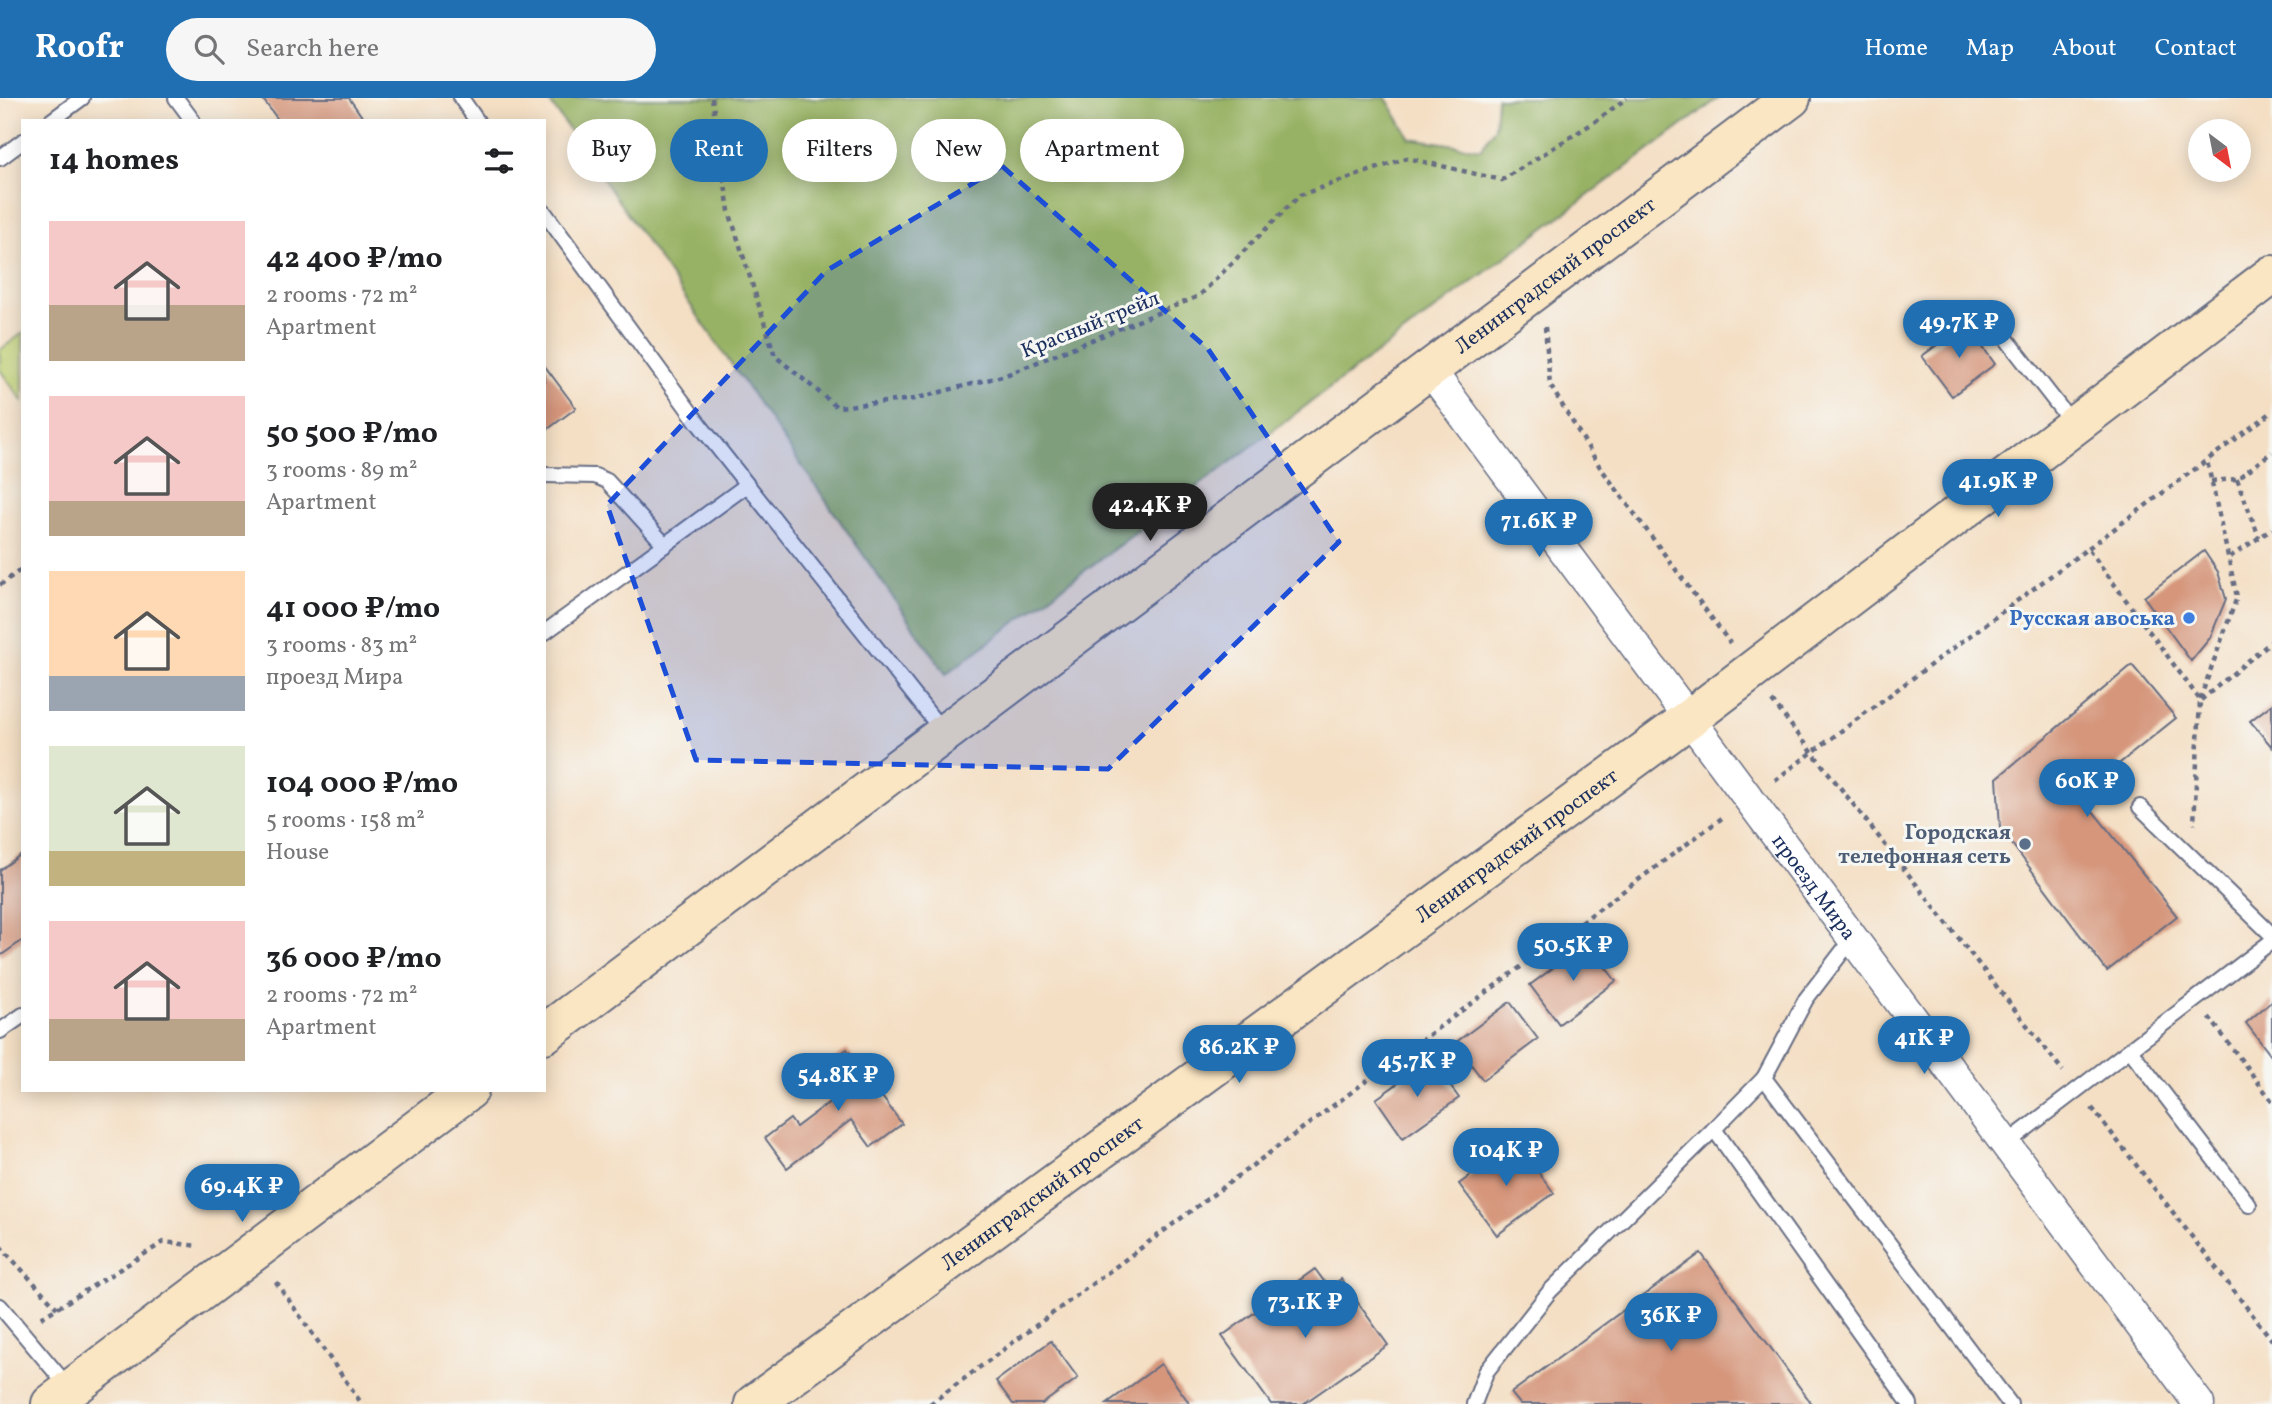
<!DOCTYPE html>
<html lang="en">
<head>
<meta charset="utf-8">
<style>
  :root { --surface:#fff; --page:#f6f6f6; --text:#202124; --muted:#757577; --accent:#1f6fb2 }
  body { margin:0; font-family:Vollkorn,serif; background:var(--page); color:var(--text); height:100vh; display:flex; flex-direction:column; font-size:26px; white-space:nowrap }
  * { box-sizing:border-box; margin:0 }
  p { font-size:23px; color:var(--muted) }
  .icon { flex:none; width:38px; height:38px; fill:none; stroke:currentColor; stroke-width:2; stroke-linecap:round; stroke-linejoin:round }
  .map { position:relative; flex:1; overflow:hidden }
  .sheet { position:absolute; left:21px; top:21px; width:525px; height:973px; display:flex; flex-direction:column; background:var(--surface); border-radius:0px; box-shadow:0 4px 18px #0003 }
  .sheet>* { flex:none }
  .guide { position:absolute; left:567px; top:21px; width:665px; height:63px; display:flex; gap:14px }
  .needle { width:46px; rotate:148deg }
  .buttons { position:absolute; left:2188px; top:21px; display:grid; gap:14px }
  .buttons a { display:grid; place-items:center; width:63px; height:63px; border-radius:50%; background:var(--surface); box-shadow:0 4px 18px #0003; font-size:35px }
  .price { position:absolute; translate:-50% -60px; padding:0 16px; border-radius:24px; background:var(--accent); color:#fff; font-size:23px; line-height:46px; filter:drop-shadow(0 2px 4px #0008) }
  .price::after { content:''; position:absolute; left:50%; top:42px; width:21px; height:16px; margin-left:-10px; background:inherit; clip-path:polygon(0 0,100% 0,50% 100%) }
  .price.current { background:#222; color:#fff }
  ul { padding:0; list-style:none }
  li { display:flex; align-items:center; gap:21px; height:175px; padding:0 28px }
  li span { display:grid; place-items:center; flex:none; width:196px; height:140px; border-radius:0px; color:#555 }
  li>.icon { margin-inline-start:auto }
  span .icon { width:84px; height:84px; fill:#fffc; stroke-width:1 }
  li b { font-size:30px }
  h2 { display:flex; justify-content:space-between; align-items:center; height:84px; padding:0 28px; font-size:30px }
  .tag { padding:0 24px; border-radius:32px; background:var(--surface); box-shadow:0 4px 18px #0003; font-size:24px; line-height:63px }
  .tag.current { background:var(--accent); color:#fff }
  header { display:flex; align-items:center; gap:42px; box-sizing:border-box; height:98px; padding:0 35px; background:var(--accent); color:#fff }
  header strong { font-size:33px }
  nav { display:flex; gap:38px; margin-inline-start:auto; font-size:24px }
  .search { width:490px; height:63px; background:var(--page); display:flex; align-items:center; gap:18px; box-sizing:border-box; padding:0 24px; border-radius:38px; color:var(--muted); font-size:26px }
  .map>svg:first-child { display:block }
</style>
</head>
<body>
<header>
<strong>Roofr</strong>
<div class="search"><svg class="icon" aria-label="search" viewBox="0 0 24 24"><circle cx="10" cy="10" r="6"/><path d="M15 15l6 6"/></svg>Search here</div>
<nav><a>Home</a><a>Map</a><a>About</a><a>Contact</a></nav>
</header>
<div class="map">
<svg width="2272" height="1306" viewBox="0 0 2272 1306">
  <rect width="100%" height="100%" fill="#f6f6f2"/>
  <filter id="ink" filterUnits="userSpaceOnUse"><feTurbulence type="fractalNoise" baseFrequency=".0143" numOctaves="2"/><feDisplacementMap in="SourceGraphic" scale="14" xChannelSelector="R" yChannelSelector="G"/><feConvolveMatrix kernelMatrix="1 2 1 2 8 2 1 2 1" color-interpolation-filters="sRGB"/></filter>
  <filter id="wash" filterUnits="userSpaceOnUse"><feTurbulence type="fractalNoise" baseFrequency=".00686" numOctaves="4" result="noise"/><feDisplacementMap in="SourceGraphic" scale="28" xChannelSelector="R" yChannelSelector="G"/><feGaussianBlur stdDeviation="1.57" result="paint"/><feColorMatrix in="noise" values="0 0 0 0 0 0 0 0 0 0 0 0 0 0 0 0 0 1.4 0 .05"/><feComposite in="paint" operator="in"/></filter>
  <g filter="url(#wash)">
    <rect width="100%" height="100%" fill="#f4dfc4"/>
    <polygon fill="#c0d073" stroke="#6e8068" stroke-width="2" points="23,235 23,304 0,272 0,252"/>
    <polygon fill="#98b265" stroke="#5a7062" stroke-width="2" points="547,0 1386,0 1410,40 1481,51 1495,29 1497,0 1719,0 946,576"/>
    <g id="blocks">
      <g fill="#d5967b">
        <polygon points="262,0 349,0 365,23 279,23"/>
        <polygon points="1966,226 1995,266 1952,298 1922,258"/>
        <polygon points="544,267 576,310 544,334"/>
        <polygon points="2204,453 2218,474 2226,501 2210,540 2191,563 2144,499"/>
        <polygon points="2132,567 2176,620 2080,697 2177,818 2107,873 2000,730 1997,680"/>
        <polygon points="2272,606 2272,649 2250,623"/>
        <polygon points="23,755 23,842 0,858 0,772"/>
        <polygon points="1587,845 1616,883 1559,926 1530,887"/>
        <polygon points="2272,903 2272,959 2246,925"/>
        <polygon points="1510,904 1538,941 1483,982 1455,945"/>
        <polygon points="847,951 902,1026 871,1049 851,1022 787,1070 765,1040 790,1021 796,1029 836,999 817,973"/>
        <polygon points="1431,962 1459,1000 1403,1040 1376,1001"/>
        <polygon points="1516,1044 1554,1095 1497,1137 1459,1086"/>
        <polygon points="1701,1155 1812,1306 1520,1306 1511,1295"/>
        <polygon points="1315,1171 1329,1190 1341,1181 1388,1247 1303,1306 1271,1306 1222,1238"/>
        <polygon points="1051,1243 1078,1280 1042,1306 1013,1306 996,1283"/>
        <polygon points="1161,1266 1190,1306 1106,1306"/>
      </g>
    </g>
  </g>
  <g filter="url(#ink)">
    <use href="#blocks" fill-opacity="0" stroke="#676d82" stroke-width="2"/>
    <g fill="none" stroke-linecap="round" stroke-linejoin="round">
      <g stroke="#676d82" stroke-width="18">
        <g id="service">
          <polyline points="176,0 193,23"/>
          <polyline points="461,0 477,23"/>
          <polyline points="51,23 82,0"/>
          <polyline points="0,60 23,43"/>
          <polyline points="544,114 699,326 944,635"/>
          <polyline points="2005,239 2072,325"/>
          <polyline points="544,377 595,378 607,383 665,447"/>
          <polyline points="544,535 747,387"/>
          <polyline points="2140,709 2272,837"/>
          <polyline points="1852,841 1806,901 1764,980 2010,1306"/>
          <polyline points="0,933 23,917"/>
          <polyline points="2131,953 2249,1107"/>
          <polyline points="1764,980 1714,1031 1910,1306"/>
          <polyline points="2006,1046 2272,843"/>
          <polyline points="0,1208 69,1290"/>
          <polyline points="1474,1306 1486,1274 1550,1193 1714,1031"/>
        </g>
      </g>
      <g stroke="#676d82" stroke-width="33">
        <g id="minor">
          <path id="s1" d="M 1430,272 L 2199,1306"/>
        </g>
      </g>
      <g stroke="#676d82" stroke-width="42">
        <g id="secondary">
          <path id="s2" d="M 544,936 L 1791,0"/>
          <polyline points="51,1306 469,992"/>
          <path id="s3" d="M 754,1306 L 1690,620 L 2272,177"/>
        </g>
      </g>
      <g stroke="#676d82" stroke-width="4.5" stroke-dasharray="5 5" stroke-linecap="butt">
        <polyline points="712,0 729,113 775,258 837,309 914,301 1006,277 1199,198 1300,97 1407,60 1502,82 1593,25 1627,0"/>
        <polyline points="1545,229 1550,287 1600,369 1730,545"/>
        <polyline points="2237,381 2259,439"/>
        <polyline points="2211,383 2237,381 2272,354"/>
        <polyline points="2089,452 2200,602 2194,726"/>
        <polyline points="2230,459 2272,431"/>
        <polyline points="0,487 23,470"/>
        <polyline points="2200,601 2237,499 2207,363"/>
        <polyline points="2201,602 2272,543"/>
        <polyline points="1772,603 2063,973"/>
        <polyline points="1775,682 2272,314"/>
        <polyline points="2209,919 2272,1003"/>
        <polyline points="2092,1010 2272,1242"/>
        <polyline points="0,1148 57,1210"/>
        <polyline points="276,1184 362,1306"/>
        <polyline points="41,1220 164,1144 199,1148"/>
        <polyline points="930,1306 1722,720"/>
      </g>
      <use href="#service" stroke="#fff" stroke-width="14"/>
      <use href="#minor" stroke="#fff" stroke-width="30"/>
      <use href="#secondary" stroke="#fbe6c3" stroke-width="38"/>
    </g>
  </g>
  <path fill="#1d4ed8" fill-opacity="0.2" stroke="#1d4ed8" stroke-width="5" stroke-dasharray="14 9" stroke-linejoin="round" d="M 1002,68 L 1208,251 L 1339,444 L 1108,671 L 696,662 L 607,407 L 826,173 Z"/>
  <circle fill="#3f7fe0" stroke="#f6f6f2" stroke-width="2.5" cx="2189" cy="520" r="7"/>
  <circle fill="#5c6f8a" stroke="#f6f6f2" stroke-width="2.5" cx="2025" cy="746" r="7"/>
  <g text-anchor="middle" stroke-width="6" stroke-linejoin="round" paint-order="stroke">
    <g font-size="21" fill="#1b2f5e" stroke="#f6f6f2">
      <text dy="7" stroke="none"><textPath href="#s2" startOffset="1264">Ленинградский проспект</textPath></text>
      <text transform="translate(1090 226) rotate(-22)" y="7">Красный трейл</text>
      <text dy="7" stroke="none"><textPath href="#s3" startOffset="945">Ленинградский проспект</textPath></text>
      <text dy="7" stroke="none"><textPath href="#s1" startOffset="644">проезд Мира</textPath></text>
      <text dy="7" stroke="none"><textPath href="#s3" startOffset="357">Ленинградский проспект</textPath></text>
    </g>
    <g font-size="21" font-weight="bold" fill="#366cbe" stroke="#f6f6f2" text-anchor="end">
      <text x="2175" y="527">Русская авоська</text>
    </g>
    <g font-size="21" font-weight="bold" fill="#4e5e75" stroke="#f6f6f2" text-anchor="end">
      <text x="2011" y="741">Городская<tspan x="2011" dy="24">телефонная сеть</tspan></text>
    </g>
  </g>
</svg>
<div class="buttons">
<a><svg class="needle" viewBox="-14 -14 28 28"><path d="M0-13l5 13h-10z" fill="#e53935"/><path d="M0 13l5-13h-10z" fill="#757577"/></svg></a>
</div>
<b class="price" style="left:1959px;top:262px">49.7K ₽</b>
<b class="price" style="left:1998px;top:421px">41.9K ₽</b>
<b class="price current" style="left:1150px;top:445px">42.4K ₽</b>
<b class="price" style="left:1539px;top:461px">71.6K ₽</b>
<b class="price" style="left:2087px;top:721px">60K ₽</b>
<b class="price" style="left:1573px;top:885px">50.5K ₽</b>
<b class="price" style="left:1924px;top:978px">41K ₽</b>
<b class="price" style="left:1239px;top:987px">86.2K ₽</b>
<b class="price" style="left:1417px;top:1001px">45.7K ₽</b>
<b class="price" style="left:838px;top:1015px">54.8K ₽</b>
<b class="price" style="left:1506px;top:1090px">104K ₽</b>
<b class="price" style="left:242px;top:1126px">69.4K ₽</b>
<b class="price" style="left:1305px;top:1242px">73.1K ₽</b>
<b class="price" style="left:1671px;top:1255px">36K ₽</b>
<div class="guide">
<a class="tag">Buy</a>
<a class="tag current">Rent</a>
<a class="tag">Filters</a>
<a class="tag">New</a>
<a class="tag">Apartment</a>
</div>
<section class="sheet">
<h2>14 homes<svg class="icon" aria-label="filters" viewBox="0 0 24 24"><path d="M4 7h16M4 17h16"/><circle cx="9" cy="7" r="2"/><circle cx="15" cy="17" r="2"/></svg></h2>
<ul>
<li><span style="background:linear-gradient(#f6c9c9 60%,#b9a48a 0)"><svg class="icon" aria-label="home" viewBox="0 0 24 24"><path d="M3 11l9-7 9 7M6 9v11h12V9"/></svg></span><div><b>42 400 ₽/mo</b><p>2 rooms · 72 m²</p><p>Apartment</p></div></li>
<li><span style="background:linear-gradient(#f6c9c9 75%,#b9a48a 0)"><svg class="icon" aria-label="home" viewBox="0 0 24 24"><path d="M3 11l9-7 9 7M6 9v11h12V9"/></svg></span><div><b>50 500 ₽/mo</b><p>3 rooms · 89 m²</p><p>Apartment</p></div></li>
<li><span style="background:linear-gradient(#ffd9b3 75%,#9aa5b1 0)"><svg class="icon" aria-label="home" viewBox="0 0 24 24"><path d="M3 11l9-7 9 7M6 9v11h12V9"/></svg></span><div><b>41 000 ₽/mo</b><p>3 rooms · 83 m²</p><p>проезд Мира</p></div></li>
<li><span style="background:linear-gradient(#dfe7d0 75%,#c2b280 0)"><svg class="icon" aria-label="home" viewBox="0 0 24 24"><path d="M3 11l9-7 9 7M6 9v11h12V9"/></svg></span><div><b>104 000 ₽/mo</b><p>5 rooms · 158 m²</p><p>House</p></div></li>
<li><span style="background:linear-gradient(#f6c9c9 70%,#b9a48a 0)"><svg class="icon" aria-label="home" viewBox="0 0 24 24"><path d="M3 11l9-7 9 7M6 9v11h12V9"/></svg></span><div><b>36 000 ₽/mo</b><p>2 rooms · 72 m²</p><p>Apartment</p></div></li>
</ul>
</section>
</div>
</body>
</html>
